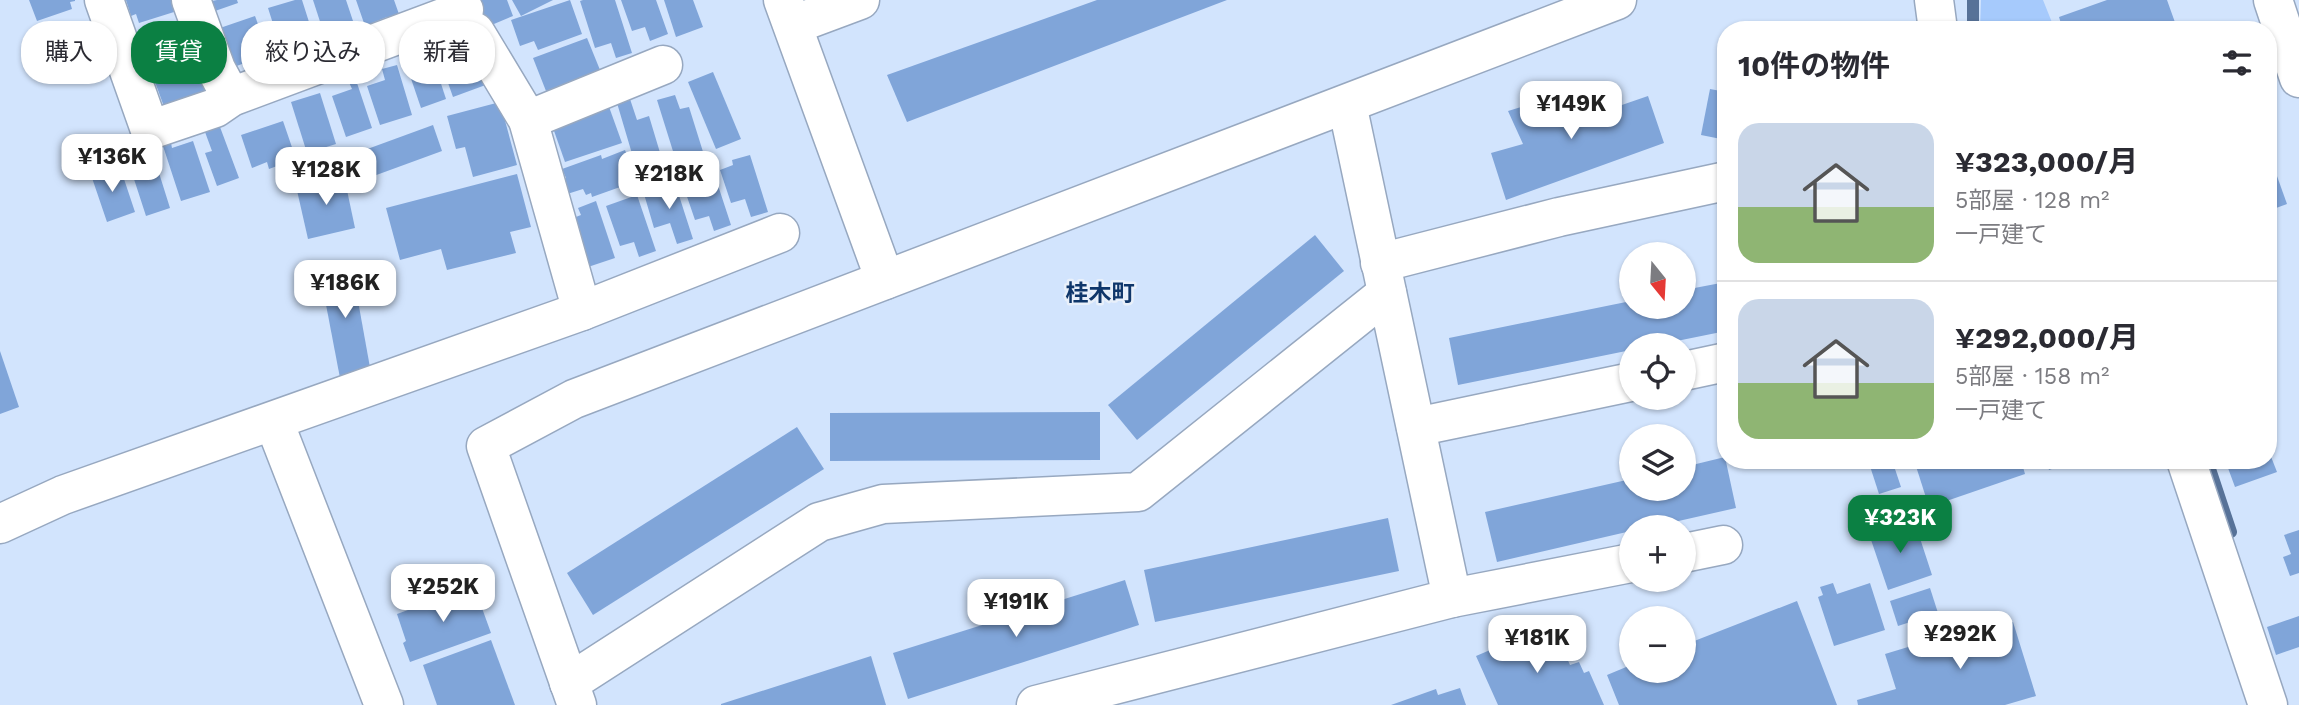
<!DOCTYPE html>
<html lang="ja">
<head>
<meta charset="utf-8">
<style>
  :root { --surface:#fff; --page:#f7f7f7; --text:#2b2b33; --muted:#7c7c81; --line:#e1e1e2; --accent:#0b8043 }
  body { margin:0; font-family:"Work Sans","Noto Sans JP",sans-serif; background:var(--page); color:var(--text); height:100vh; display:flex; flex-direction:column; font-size:26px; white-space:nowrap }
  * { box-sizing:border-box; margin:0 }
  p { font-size:23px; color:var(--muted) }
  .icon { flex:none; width:38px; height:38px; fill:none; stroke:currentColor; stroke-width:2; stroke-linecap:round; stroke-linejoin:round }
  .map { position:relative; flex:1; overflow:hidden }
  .details { position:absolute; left:1717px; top:21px; width:560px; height:448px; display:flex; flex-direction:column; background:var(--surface); border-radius:28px; box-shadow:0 2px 5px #0004 }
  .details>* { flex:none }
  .guide { position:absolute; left:21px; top:21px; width:665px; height:63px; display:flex; gap:14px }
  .needle { width:46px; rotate:162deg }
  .tools { position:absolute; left:1619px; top:242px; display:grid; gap:14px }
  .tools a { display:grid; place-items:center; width:77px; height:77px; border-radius:50%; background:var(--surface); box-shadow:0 2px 5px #0004; font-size:35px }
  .price { position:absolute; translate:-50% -60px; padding:0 16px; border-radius:14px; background:#fff; color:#222; font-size:23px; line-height:46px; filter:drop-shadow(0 2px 4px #0008) }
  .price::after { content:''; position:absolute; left:50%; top:42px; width:21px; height:16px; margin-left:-10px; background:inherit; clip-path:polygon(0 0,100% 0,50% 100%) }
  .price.selected { background:var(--accent); color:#fff }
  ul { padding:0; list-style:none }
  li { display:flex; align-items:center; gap:21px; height:175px; padding:0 21px }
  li+li { border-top:2px solid var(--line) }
  li span { display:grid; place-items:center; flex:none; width:196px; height:140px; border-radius:21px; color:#555 }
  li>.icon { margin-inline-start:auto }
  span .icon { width:84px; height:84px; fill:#fffc; stroke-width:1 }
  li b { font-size:30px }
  h2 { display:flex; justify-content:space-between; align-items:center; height:84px; padding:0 21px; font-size:30px }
  .chip { padding:0 24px; border-radius:28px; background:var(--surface); box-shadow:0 2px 5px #0004; font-size:24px; line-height:63px }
  .chip.selected { background:var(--accent); color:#fff }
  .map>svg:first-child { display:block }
</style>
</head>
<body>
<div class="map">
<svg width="2299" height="705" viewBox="0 0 2299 705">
  <rect width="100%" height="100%" fill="#d2e4fd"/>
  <polygon fill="#a6cafc" points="1981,0 2043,0 2055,30 1980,30"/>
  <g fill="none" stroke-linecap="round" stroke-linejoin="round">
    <g stroke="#577298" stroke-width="12">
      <polyline points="1973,30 1973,0"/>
      <polyline points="2207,460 2231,532"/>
    </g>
  </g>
  <g fill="#80a5d9">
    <polygon points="29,0 75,0 75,1 70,2 72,9 37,21"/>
    <polygon points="126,0 171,0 174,12 139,23 136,14 131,16"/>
    <polygon points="217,0 237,0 238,3 215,11 212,1"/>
    <polygon points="295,0 302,0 309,22 304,23 308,37 300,40 303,50 283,55 268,8"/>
    <polygon points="313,0 346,0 356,30 326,40"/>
    <polygon points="356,0 394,0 400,17 389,22 387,17 365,26"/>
    <polygon points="466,0 507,0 513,16 482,29"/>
    <polygon points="512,0 553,0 521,16"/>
    <polygon points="570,0 582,34 538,50 534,41 520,46 511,20"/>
    <polygon points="583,0 615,0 632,53 616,58 611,43 595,48 580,1"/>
    <polygon points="621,0 656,0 668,34 650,41 645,27 632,31"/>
    <polygon points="664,0 693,0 703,27 676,37"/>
    <polygon points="1097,0 1227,0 907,122 887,75"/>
    <polygon points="2107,0 2167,0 2177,28 2193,22 2196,30 2063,30 2059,17"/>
    <polygon points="255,16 269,54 234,67 220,28"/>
    <polygon points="61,21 66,36 44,43 39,29"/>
    <polygon points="179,22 188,51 151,63 142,35"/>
    <polygon points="467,31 491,83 453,97 436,49 457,42 454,35"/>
    <polygon points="587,38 600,70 546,91 533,58"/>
    <polygon points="431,53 446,99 421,108 405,61"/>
    <polygon points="397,65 412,115 380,125 367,86 385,80 382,69"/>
    <polygon points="197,66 208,95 166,112 155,82"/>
    <polygon points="713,72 741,139 716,149 688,82"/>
    <polygon points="355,77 372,128 346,137 332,96 352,89 348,80"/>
    <polygon points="1710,89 1726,92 1726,140 1701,135"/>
    <polygon points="1574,91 1584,118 1648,96 1664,143 1506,200 1491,153 1523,144 1508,111"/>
    <polygon points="320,93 336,144 307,153 291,102"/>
    <polygon points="675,95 680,109 689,107 704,155 677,164 657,100"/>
    <polygon points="630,99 637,120 649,116 664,166 638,174 617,103"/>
    <polygon points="500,102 517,165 473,177 465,147 456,149 447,116"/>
    <polygon points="608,104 622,143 565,162 553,128"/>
    <polygon points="283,121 296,159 269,169 267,162 252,168 241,135"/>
    <polygon points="433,125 442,151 360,181 351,155"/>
    <polygon points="220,127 239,178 217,186 205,153 212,151 205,132"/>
    <polygon points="193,141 210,192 181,201 163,146 171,143 172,148"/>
    <polygon points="625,150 637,181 592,197 591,193 586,195 583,189 564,195 559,181 566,178 562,169 601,155 602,159"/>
    <polygon points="2268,151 2287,204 2268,211"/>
    <polygon points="750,155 768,212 751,217 745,199 731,203 720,170 733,165 732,160"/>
    <polygon points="154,157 170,208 146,216 132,173 136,172 133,164"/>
    <polygon points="108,166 113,180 123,176 135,212 107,222 90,172"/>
    <polygon points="712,167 731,225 714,231 709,216 695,220 682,182 696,177 694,173"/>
    <polygon points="517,174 531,227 510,232 516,253 447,270 441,249 400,260 386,208"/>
    <polygon points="344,176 355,228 308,239 296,186"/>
    <polygon points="674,180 693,239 677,244 670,223 654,228 644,194 658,190 656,185"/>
    <polygon points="637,195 656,251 639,257 634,242 620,246 606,206"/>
    <polygon points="596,201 615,258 582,269 568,220 581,215 578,208"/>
    <polygon points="1315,235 1344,271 1137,440 1108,405"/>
    <polygon points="351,262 371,373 340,378 319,268"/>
    <polygon points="1726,282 1726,331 1657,345 1631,345 1631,350 1458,385 1449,338 1631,301 1631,306 1684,306 1684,290"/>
    <polygon points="0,351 19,407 0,414"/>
    <polygon points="1100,412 1100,460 830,461 830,413"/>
    <polygon points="797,427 824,469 593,615 567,573"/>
    <polygon points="2268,449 2277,472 2235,487 2225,460 2268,460"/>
    <polygon points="1725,457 1736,508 1652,527 1631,527 1631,531 1497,562 1485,512 1631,479 1631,488 1684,488 1684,467"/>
    <polygon points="1868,460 1892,460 1901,487 1879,494"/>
    <polygon points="1914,460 2021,460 2025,474 1929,507"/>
    <polygon points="2046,460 2075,460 2075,461 2049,470"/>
    <polygon points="1388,518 1399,571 1155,622 1144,570"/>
    <polygon points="1886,522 1889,532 1915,523 1932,575 1888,590 1867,528"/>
    <polygon points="2299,530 2299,573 2290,576 2283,557 2291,554 2284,535"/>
    <polygon points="1125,580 1139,625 908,699 893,653"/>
    <polygon points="1833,583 1837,594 1870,583 1885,630 1834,646 1818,597 1823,595 1820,587"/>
    <polygon points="474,586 491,633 410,662 403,643 406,641 397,614"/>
    <polygon points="1930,588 1938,613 1898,626 1890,601"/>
    <polygon points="1797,601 1837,705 1619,705 1607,675 1631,665 1631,670 1684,670 1684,645"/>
    <polygon points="2299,616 2299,647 2276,655 2267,627"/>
    <polygon points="2013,622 2036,696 2005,705 1858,705 1857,700 1896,689 1885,654 1984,624 1986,630"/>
    <polygon points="1535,631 1541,645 1558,638 1570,665 1579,662 1584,673 1589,671 1604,705 1498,705 1476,656"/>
    <polygon points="491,640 515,705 437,705 423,665"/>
    <polygon points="871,656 886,705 721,705 721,704"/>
    <polygon points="1460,688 1466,705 1391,705 1436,689 1438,695"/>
  </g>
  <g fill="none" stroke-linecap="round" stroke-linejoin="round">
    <g stroke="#97a8c0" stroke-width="41">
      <g id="minor">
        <polyline points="104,0 150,130 215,108 231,97 464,10"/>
        <polyline points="191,0 216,69 231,97"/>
        <polyline points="783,0 885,280"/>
        <polyline points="1934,0 1938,30"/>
        <polyline points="793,25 860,0"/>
        <polyline points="475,32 528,120 582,311"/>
        <polyline points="528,120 663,65"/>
        <polyline points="1380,263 1559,217 1726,181"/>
        <polyline points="1684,371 1726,362"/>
        <polyline points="274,422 384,705"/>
        <polyline points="1416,427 1631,382"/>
        <polyline points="2186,460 2268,705"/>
        <polyline points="0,524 63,495 582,311 780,233"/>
        <polyline points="1684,553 1723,545"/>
        <polyline points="1452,598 1631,563"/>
        <polyline points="569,683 819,522 883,504 1138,492 1387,293"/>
        <polyline points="577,705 486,446 574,399 1617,0"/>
        <polyline points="1036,705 1452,598 1347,104"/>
      </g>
    </g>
    <g stroke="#97a8c0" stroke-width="41">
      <polyline id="major" points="2273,0 2299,78"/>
    </g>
    <use href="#minor" stroke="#fff" stroke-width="38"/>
    <use href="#major" stroke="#fff" stroke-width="38"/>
  </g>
  <g text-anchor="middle" stroke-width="5" stroke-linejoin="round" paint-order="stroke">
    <g font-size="23" font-weight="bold" fill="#0f366a" stroke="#e9f0fa">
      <text x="1100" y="301">桂木町</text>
    </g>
  </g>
</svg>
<div class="tools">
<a><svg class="needle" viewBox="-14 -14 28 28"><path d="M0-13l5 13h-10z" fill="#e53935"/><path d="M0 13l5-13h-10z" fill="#7c7c81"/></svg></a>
<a><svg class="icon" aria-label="locate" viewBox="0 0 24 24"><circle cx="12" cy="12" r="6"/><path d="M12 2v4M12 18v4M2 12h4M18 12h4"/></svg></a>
<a><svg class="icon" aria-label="layers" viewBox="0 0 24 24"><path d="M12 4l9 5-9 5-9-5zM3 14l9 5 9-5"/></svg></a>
<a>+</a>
<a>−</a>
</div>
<b class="price" style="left:1571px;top:141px">¥149K</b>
<b class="price" style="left:112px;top:194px">¥136K</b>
<b class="price" style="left:326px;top:207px">¥128K</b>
<b class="price" style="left:669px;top:211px">¥218K</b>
<b class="price" style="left:345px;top:320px">¥186K</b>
<b class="price selected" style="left:1900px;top:555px">¥323K</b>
<b class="price" style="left:443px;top:624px">¥252K</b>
<b class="price" style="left:1016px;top:639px">¥191K</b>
<b class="price" style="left:1960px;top:671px">¥292K</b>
<b class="price" style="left:1537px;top:675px">¥181K</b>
<div class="guide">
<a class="chip">購入</a>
<a class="chip selected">賃貸</a>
<a class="chip">絞り込み</a>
<a class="chip">新着</a>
</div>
<section class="details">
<h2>10件の物件<svg class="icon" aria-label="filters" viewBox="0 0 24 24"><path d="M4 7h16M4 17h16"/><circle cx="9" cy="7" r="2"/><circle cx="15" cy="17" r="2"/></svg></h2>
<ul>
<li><span style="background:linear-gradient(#c9d6e8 60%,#8fb573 0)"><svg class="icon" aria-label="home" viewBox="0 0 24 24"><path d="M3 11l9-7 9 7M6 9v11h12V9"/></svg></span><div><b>¥323,000/月</b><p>5部屋 · 128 m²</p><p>一戸建て</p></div></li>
<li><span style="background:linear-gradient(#c9d6e8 60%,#8fb573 0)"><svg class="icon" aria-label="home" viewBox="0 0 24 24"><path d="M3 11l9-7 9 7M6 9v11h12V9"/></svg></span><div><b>¥292,000/月</b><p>5部屋 · 158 m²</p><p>一戸建て</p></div></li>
</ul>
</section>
</div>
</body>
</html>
